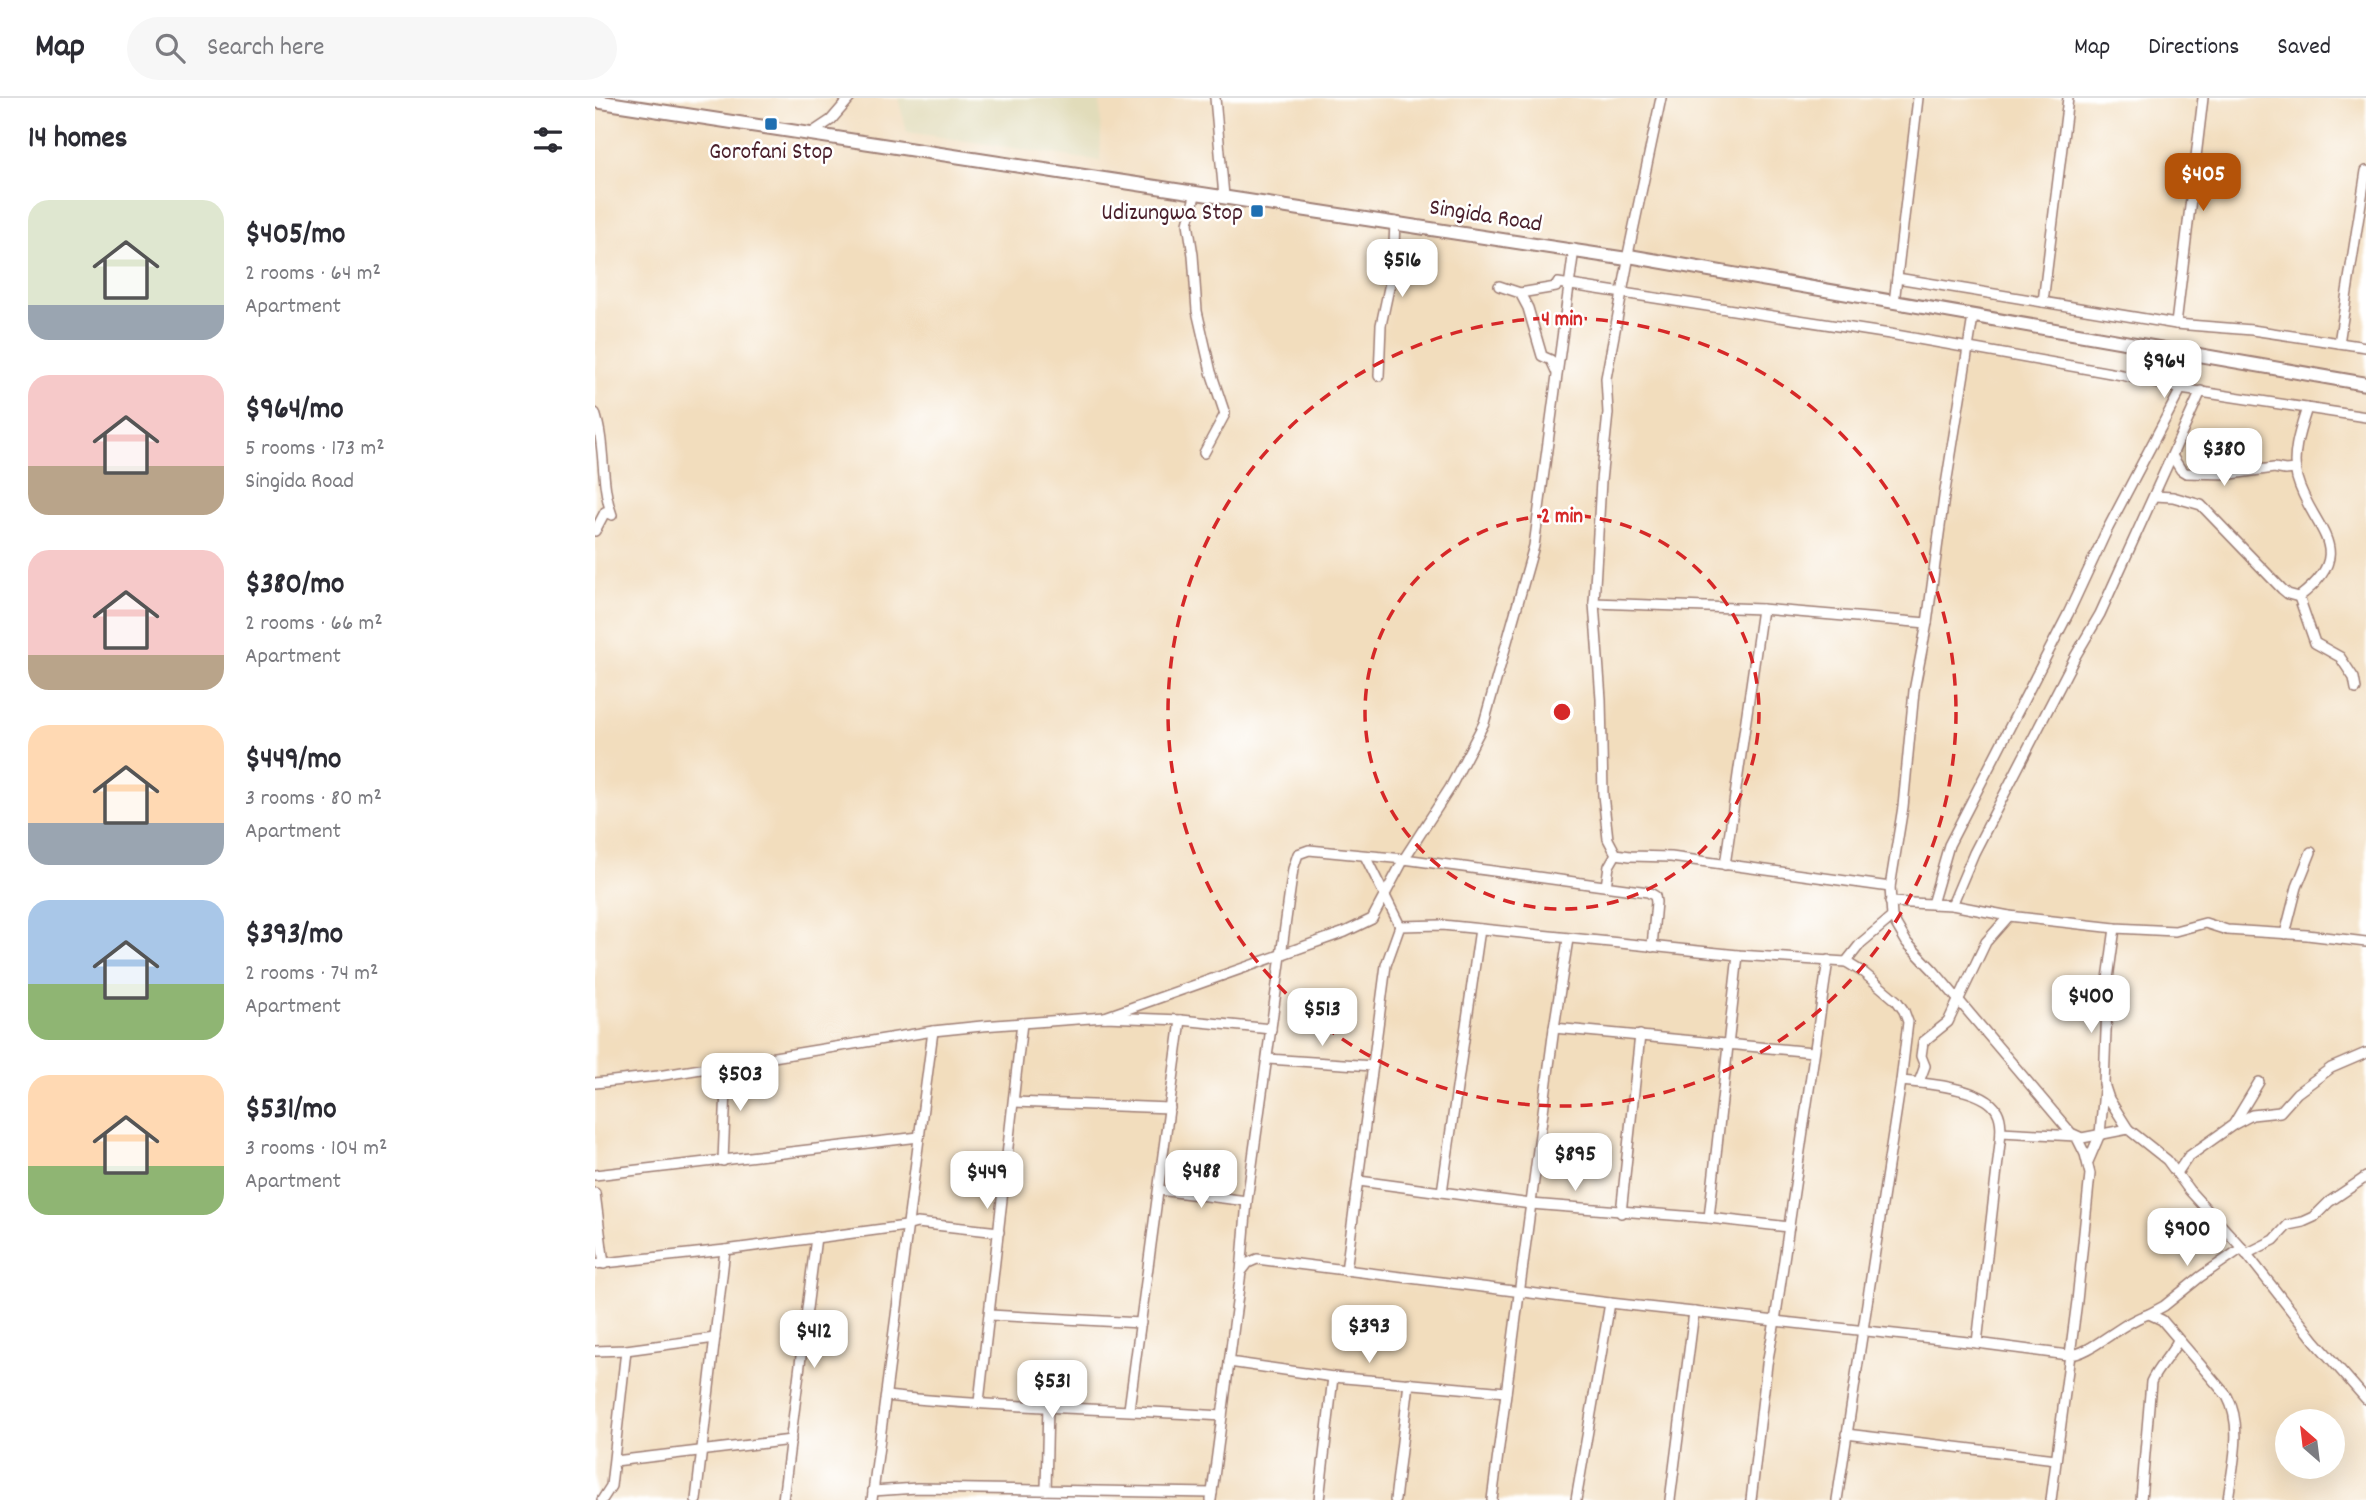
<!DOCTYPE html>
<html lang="en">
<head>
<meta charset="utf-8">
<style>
  :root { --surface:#fff; --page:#f7f7f7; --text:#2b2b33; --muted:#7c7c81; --line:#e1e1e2; --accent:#b45309 }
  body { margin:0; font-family:Dekko,sans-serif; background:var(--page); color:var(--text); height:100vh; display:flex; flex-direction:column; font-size:26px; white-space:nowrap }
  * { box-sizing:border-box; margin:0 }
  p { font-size:23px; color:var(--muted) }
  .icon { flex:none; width:38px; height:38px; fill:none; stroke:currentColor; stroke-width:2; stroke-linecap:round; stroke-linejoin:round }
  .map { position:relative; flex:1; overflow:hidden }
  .drawer { display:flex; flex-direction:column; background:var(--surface); width:595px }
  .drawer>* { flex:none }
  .needle { width:46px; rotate:332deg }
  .fabs { position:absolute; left:1680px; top:1311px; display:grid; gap:14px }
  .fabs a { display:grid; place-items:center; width:70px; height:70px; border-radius:50%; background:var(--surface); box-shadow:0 7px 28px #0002; font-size:35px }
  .price { position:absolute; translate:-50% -60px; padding:0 16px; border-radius:14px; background:#fff; color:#222; font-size:23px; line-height:46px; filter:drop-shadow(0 2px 4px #0008) }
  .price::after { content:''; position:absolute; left:50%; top:42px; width:21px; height:16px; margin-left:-10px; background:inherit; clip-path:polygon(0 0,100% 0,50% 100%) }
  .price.current { background:var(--accent); color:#fff }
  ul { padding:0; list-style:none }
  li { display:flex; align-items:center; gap:21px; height:175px; padding:0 28px }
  li span { display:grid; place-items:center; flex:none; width:196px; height:140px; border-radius:21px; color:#555 }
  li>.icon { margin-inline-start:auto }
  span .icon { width:84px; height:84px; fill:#fffc; stroke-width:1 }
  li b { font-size:30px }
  h2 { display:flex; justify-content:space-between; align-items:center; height:84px; padding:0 28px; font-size:30px }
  header { display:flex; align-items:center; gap:42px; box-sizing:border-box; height:98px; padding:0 35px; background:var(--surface); border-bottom:2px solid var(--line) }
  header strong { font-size:33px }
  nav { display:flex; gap:38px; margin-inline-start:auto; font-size:24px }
  .search { width:490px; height:63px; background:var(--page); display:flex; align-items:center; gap:18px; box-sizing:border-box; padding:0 24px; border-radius:38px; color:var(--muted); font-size:26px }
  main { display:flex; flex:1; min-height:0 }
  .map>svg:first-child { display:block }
</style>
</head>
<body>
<header>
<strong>Map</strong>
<div class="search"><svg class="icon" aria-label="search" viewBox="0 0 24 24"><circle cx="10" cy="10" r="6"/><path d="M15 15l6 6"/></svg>Search here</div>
<nav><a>Map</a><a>Directions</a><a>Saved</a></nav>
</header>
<main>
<section class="drawer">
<h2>14 homes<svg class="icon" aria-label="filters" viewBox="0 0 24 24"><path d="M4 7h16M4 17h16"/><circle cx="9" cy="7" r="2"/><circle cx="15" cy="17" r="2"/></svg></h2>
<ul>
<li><span style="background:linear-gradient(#dfe7d0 75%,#9aa5b1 0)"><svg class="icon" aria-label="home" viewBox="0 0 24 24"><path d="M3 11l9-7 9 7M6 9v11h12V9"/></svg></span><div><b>$405/mo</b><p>2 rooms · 64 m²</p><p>Apartment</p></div></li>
<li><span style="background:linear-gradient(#f6c9c9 65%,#b9a48a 0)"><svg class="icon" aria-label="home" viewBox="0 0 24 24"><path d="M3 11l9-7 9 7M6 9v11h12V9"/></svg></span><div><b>$964/mo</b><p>5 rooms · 173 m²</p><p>Singida Road</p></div></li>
<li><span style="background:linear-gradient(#f6c9c9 75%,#b9a48a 0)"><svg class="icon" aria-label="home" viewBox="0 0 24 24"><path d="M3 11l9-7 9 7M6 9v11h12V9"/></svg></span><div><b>$380/mo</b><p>2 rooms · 66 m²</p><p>Apartment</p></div></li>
<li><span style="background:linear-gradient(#ffd9b3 70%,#9aa5b1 0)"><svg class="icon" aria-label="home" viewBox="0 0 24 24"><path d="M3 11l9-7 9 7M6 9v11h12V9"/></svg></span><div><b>$449/mo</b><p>3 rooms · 80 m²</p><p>Apartment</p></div></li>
<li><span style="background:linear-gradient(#a9c7e8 60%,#8fb573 0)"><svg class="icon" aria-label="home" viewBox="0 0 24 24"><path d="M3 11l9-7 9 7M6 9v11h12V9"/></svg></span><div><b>$393/mo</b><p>2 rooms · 74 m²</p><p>Apartment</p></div></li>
<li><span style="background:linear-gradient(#ffd9b3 65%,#8fb573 0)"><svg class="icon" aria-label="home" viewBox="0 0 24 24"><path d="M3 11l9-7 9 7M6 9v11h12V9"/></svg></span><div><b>$531/mo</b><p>3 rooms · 104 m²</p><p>Apartment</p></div></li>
</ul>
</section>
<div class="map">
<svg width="1771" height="1402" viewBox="0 0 1771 1402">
  <rect width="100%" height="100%" fill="#fff"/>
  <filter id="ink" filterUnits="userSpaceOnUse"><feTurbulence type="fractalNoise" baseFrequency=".0143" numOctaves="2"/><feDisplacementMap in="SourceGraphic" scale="14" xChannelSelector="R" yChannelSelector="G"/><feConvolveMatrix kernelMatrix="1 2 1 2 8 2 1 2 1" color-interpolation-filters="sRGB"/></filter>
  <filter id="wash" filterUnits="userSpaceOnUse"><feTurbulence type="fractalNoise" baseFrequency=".00686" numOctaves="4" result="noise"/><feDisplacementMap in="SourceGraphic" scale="28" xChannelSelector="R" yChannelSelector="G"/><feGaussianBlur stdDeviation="1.57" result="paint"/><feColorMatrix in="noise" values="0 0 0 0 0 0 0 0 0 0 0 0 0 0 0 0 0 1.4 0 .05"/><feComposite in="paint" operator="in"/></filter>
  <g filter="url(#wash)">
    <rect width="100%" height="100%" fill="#f2ddbd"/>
    <polygon fill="#e1dcba" points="303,0 505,0 506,31 505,63 312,34"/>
  </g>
  <g filter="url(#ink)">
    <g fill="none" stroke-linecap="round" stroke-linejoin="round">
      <g stroke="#9e7e74" stroke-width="12">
        <g id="minor">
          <polyline points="620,0 629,98"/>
          <polyline points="215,36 236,22 255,0"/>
          <polyline points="601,94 593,125 598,157 602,213 616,274 630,316 609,355"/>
          <polyline points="1034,158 1011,280 1013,315 1006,383 999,505 1006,601 1008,697 1013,741 1021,756 1035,758 1076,759 1295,789"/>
          <polyline points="1032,161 1066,0"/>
          <polyline points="1302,180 1581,226 1657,232 1771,249"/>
          <polyline points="904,188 925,195 933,210 947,258 956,262 962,275"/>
          <polyline points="925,195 961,189 963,185 1295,236 1527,277 1586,291 1771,319"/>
          <polyline points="1448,204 1473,0"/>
          <polyline points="1299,205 1323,0"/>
          <polyline points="1378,219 1349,399 1332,525 1319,593 1308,709 1295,789 1297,819 1312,845 1338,872 1476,1035 1487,1040 1533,1031 1572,1062 1594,1092 1647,1150 1720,1243 1771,1301"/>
          <polyline points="1581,226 1608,0"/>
          <polyline points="1744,245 1771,73"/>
          <polyline points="784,278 786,227 798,171 800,124"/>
          <path d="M 0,315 C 11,348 5,384 17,417 L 10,414 L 0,433"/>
          <polyline points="1577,358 1586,372 1591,375 1636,376 1679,370 1690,372 1701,371"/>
          <polyline points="1559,398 1578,399 1606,407 1687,491 1693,496 1704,499"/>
          <path d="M 1704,499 C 1766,452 1716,431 1702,380 C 1696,357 1705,332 1712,310"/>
          <polyline points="1704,499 1720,545 1745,559 1759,580 1761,591"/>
          <polyline points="999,505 1167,511 1332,525"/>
          <polyline points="770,758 805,828"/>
          <polyline points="1130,767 1167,511"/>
          <polyline points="1011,788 1014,768 1021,756"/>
          <polyline points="1295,804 1357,807 1414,818 1520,830 1580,833 1610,825 1632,832 1712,837 1771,844"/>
          <polyline points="1337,806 1354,747 1473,516 1511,434 1586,291"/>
          <polyline points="1357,807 1379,755 1481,557 1505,516 1606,293"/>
          <polyline points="1520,830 1513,881 1509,986 1514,1001 1533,1031"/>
          <polyline points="1690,836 1702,789 1716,754"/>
          <polyline points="1251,864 1266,845 1297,819"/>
          <polyline points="510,919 750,834 777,821 809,761 855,690 889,625 939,448 979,151"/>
          <polyline points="959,930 1218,954"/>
          <polyline points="673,961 778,968"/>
          <path d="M 1306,983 C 1330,985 1390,990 1402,1013 C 1407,1022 1406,1034 1405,1045 L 1382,1245"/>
          <polyline points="1324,984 1330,968 1326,958 1328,944 1353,924 1391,844 1414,818"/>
          <polyline points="0,985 63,978 338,933 387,928 510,919 586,922 676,931"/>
          <polyline points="419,1004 575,1010"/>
          <polyline points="1638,1027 1657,1017 1685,1014 1702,995 1736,970 1771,955"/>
          <polyline points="1406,1034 1481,1038 1490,1056 1495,1076 1482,1203 1456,1402"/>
          <polyline points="128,1063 132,966"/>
          <polyline points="1493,1064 1505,1036 1509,992"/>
          <polyline points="1582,1075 1593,1059 1638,1027 1664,984"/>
          <polyline points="0,1077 324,1039"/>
          <polyline points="764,1083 936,1106 1114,1120 1194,1129"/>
          <polyline points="564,1092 652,1103"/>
          <polyline points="847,1094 885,831"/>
          <polyline points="0,1095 9,1166"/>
          <polyline points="1026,1115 1045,937"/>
          <polyline points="1114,1120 1143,857"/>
          <polyline points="1651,1156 1679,1142 1693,1127 1708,1124 1719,1119 1734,1104 1771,1079"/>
          <polyline points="0,1166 130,1152 311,1128 322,1125 404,1134"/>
          <polyline points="751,1173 791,867 805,828 847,827 1143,857 1251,864 1269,875 1302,903 1309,913 1313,924 1306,983 1242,1402"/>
          <polyline points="646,1174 652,1103 698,771 703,756 714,752 809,761 1053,794 1060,798 1061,804 1057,849"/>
          <polyline points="1554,1216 1569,1208 1605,1179 1647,1150"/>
          <polyline points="395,1217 546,1225"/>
          <polyline points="0,1253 31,1252 120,1240"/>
          <polyline points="634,1264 738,1279 911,1294"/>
          <path d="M 291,1298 C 402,1310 515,1310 627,1318"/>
          <polyline points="384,1304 427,925"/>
          <polyline points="534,1311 586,922"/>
          <polyline points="1251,1336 1461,1361"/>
          <polyline points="20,1363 196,1342"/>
          <polyline points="451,1392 453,1307"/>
          <polyline points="278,1393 322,1390 617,1395"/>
          <polyline points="7,1402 16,1388 31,1252"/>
          <polyline points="101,1402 130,1152"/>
          <polyline points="188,1402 221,1139"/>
          <polyline points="277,1402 338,933"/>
          <path d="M 616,1402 L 646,1174 L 653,1165 L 662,1161 L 1015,1205 L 1382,1245 L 1473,1257 C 1495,1258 1527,1223 1554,1216 L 1567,1222 L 1632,1298 C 1649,1329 1637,1368 1633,1402"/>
          <polyline points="724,1402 738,1279"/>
          <polyline points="800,1402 814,1285"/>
          <polyline points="897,1402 959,930 973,841"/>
          <polyline points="981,1402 1015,1205"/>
          <polyline points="1075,1402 1099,1214"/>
          <polyline points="1156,1402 1172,1266 1180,1223 1233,862"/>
          <path d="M 1546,1402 L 1556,1284 C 1563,1268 1576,1258 1583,1242"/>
        </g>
      </g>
      <g stroke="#9e7e74" stroke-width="16">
        <polyline id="highway" points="0,3 1032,161 1034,158 1771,286"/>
      </g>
      <use href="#minor" stroke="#fff" stroke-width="9"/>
      <use href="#highway" stroke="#fff" stroke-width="12"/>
    </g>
  </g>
  <g fill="none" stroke="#d62828" stroke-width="3.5" stroke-dasharray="12 9">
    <circle cx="967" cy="614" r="197"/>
    <circle cx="967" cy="614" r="394"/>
  </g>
  <g fill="#1f6fb2" stroke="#fff" stroke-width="2.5">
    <rect x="169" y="19" width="14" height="14" rx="3.5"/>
    <rect x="655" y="106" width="14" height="14" rx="3.5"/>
  </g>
  <g text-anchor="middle" stroke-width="5" stroke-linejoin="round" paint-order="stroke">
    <g font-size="24" fill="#4a1f2b" stroke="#fff">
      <text x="176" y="60">Gorofani Stop</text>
      <text x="648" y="121" text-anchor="end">Udizungwa Stop</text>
    </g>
    <g font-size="24" fill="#4a1f2b" stroke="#fff">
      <text transform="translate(891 116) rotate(9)" y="8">Singida Road</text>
    </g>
  </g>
  <circle cx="967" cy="614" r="10" fill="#d62828" stroke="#fff" stroke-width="3.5"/>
  <g font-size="21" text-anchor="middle" font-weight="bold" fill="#d62828" stroke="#fff" stroke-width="5" stroke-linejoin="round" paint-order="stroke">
    <text x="967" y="227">4 min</text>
    <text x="967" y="424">2 min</text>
  </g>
</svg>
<div class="fabs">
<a><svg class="needle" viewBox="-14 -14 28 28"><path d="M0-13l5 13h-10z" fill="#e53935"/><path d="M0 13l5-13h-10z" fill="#7c7c81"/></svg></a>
</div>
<b class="price current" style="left:1608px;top:115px">$405</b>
<b class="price" style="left:807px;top:201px">$516</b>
<b class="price" style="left:1569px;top:302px">$964</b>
<b class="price" style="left:1629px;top:390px">$380</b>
<b class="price" style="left:1496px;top:937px">$400</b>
<b class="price" style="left:727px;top:950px">$513</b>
<b class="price" style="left:145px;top:1015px">$503</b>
<b class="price" style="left:980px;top:1095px">$895</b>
<b class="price" style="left:606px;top:1112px">$488</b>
<b class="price" style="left:392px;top:1113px">$449</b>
<b class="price" style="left:1592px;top:1170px">$900</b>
<b class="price" style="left:774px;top:1267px">$393</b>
<b class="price" style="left:219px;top:1272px">$412</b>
<b class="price" style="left:457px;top:1322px">$531</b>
</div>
</main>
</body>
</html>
